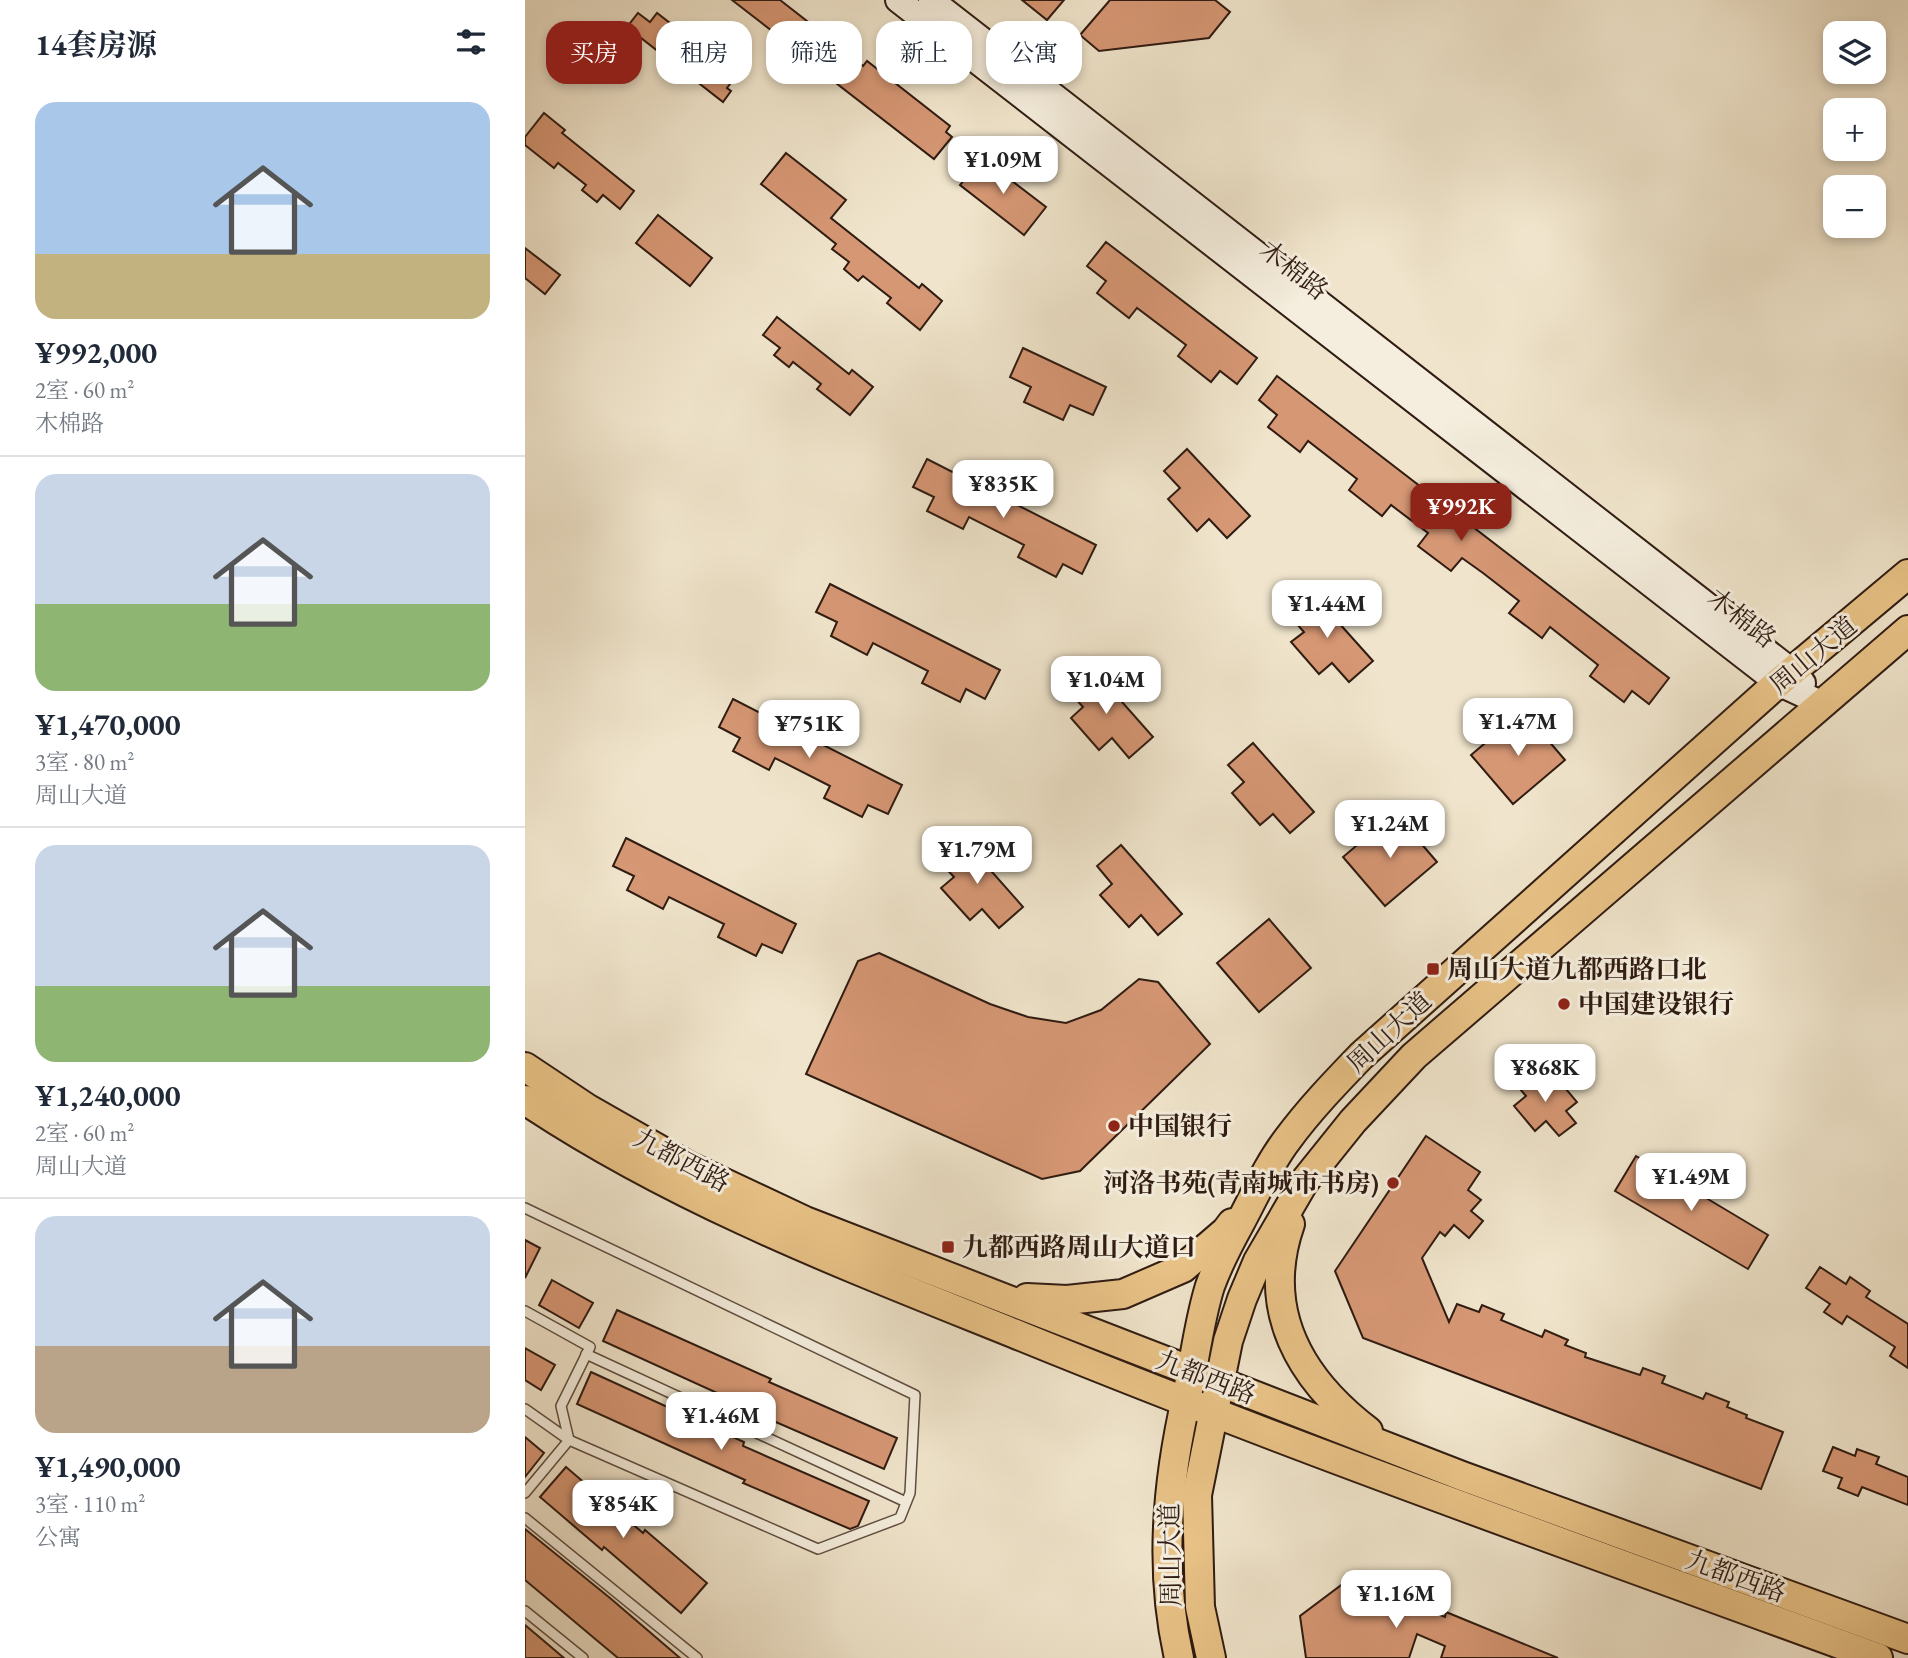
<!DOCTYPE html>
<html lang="zh">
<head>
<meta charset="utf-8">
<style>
  :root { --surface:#fff; --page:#f6f6f7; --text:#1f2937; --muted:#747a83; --line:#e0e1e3; --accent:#8f2418 }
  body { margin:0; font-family:"EB Garamond","Noto Serif SC",serif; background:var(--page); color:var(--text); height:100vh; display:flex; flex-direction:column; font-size:26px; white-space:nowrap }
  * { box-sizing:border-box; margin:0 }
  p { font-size:23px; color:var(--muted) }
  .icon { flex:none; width:38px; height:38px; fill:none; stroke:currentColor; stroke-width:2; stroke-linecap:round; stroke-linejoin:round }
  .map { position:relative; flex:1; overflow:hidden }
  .drawer { display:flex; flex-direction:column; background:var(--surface); width:525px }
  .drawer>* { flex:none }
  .top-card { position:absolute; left:21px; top:21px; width:665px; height:63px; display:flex; gap:14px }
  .tools { position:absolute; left:1298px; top:21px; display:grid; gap:14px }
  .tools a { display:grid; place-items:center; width:63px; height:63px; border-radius:14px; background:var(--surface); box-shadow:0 4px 10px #0003; font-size:35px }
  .price { position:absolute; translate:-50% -60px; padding:0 16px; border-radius:14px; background:#fff; color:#222; font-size:23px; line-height:46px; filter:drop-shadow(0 2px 4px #0008) }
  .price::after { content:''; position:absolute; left:50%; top:42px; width:21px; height:16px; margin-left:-10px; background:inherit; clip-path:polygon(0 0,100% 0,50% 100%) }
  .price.selected { background:var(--accent); color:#fff }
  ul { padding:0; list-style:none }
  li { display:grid; align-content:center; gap:14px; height:371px; padding:0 35px }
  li+li { border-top:2px solid var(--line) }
  li span { display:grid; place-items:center; height:217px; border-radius:21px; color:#555 }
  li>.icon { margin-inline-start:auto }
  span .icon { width:126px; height:126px; fill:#fffc; stroke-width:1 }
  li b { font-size:30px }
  h2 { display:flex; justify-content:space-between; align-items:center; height:84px; padding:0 35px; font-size:30px }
  .tag { padding:0 24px; border-radius:21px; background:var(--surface); box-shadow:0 4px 10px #0003; font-size:24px; line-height:63px }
  .tag.selected { background:var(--accent); color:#fff }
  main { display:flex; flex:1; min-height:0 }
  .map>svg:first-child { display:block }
</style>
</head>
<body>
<main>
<section class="drawer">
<h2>14套房源<svg class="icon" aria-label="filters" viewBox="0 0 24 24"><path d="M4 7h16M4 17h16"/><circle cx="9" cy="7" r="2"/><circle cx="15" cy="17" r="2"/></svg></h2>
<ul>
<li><span style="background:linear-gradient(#a9c7e8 70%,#c2b280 0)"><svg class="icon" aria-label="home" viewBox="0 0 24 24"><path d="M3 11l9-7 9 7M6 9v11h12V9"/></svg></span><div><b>¥992,000</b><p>2室 · 60 m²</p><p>木棉路</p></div></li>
<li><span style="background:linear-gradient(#c9d6e8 60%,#8fb573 0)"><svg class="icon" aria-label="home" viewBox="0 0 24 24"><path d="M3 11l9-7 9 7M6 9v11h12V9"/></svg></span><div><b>¥1,470,000</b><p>3室 · 80 m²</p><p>周山大道</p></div></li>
<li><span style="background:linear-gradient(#c9d6e8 65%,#8fb573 0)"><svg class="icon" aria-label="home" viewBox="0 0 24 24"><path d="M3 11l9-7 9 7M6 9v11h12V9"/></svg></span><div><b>¥1,240,000</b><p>2室 · 60 m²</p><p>周山大道</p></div></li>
<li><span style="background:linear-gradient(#c9d6e8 60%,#b9a48a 0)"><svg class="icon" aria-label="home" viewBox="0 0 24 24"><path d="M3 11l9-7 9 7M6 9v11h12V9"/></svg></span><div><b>¥1,490,000</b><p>3室 · 110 m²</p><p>公寓</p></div></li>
</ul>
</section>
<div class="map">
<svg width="1383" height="1658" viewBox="0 0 1383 1658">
  <rect width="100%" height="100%" fill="#f0e5cc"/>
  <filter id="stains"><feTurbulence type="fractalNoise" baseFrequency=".00286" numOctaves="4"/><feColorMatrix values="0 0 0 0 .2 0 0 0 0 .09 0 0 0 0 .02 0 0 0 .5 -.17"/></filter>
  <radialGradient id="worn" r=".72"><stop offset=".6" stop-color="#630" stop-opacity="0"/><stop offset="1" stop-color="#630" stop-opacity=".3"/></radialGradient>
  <g fill="#d69774" stroke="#2f1b12" stroke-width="2">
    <polygon points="207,0 255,0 287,25 269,48"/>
    <polygon points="497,0 539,0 522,20"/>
    <polygon points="585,0 690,0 705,12 684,38 574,51 555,35"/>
    <polygon points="113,13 125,22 132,13 212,75 202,88 206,91 198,102 102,27"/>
    <polygon points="330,59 338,66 342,61 425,126 421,132 427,137 409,159 311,83"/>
    <polygon points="19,113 40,130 37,133 109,191 95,209 78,195 72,202 57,190 61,185 33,163 29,168 0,145 0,137"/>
    <polygon points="261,153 321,200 306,218 394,288 397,284 417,301 395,330 362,303 366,298 338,276 333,281 319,269 324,262 307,249 311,244 236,184"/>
    <polygon points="457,158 521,207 499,235 435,185"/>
    <polygon points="133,215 187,258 165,286 111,243"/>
    <polygon points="581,242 732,358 712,384 695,371 686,382 653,356 661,345 612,308 604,318 572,293 581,281 562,266"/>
    <polygon points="0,248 35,275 20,294 0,278"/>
    <polygon points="252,317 324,374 327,370 348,387 325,415 292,389 296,384 268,362 264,367 249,355 255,348 238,335"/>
    <polygon points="498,348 581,387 568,415 545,405 538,420 499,402 506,387 485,377"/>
    <polygon points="752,376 1144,678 1124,704 1107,691 1099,702 1065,676 1073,665 1025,627 1017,638 984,613 994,601 958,573 937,558 926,571 893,546 903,533 866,505 857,516 824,490 832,479 783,441 775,452 743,427 752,415 734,400"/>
    <polygon points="662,449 725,516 702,538 684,519 672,531 643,499 655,488 639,471"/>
    <polygon points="402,459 571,545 557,574 538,564 531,577 493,557 499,545 444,517 438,529 402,511 409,497 388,487"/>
    <polygon points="305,584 475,670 460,699 441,689 435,702 397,683 403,671 348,643 342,655 306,636 312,622 291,612"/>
    <polygon points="787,593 848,661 824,682 807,663 794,674 766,642 779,632 763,614"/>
    <polygon points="567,668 628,737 604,758 587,738 574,750 546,718 558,707 542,689"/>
    <polygon points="208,699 377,785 363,814 343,805 337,817 299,798 305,786 250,758 244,770 208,751 215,738 194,727"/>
    <polygon points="998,711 1040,760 988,804 946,755"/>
    <polygon points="728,743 789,812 765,833 748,814 735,825 707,793 719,782 703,765"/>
    <polygon points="870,813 912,862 860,906 818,857"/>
    <polygon points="101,838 271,924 257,953 237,944 231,956 193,937 199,924 144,897 138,909 102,890 109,876 88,866"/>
    <polygon points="437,838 498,907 474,928 457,909 445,920 416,888 429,877 413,860"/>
    <polygon points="596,845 657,914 633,935 616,915 604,927 575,895 587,884 572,866"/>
    <polygon points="744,919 786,968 734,1012 692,963"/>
    <polygon points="354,953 465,1004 503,1017 541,1023 576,1010 614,979 633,982 685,1044 555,1171 517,1179 281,1074 333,961"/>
    <polygon points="1006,1069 1025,1091 1036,1083 1052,1102 1041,1111 1051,1123 1034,1136 1021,1121 1010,1131 989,1106 1001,1096 990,1083"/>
    <polygon points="901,1136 955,1172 943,1190 956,1200 946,1211 958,1221 944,1238 929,1225 920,1236 915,1232 897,1258 924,1322 932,1304 954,1312 957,1305 979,1314 976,1320 1017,1337 1020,1330 1043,1340 1040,1345 1061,1353 1060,1357 1115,1375 1118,1368 1140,1376 1137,1383 1178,1399 1181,1393 1204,1402 1202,1407 1222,1415 1221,1418 1258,1432 1236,1489 838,1338 810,1271"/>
    <polygon points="1111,1156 1243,1235 1223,1269 1090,1191"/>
    <polygon points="0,1240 15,1248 0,1278"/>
    <polygon points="1295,1267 1321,1284 1325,1277 1345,1291 1341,1297 1383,1324 1383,1368 1365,1356 1370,1347 1322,1316 1317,1324 1299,1312 1305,1304 1281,1288"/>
    <polygon points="27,1280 68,1303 54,1328 14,1305"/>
    <polygon points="92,1310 246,1379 244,1382 372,1438 359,1469 246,1420 247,1418 78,1341"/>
    <polygon points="0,1348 30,1365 16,1390 0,1380"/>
    <polygon points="66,1372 219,1442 218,1446 344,1501 333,1526 325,1529 218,1483 220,1480 52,1404"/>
    <polygon points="0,1437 19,1453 0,1477"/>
    <polygon points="1308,1447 1330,1456 1332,1449 1354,1457 1351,1464 1383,1477 1383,1505 1337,1487 1333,1496 1313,1488 1317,1478 1298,1471"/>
    <polygon points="41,1467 118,1533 120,1530 182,1583 156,1613 79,1547 77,1550 15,1497"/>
    <polygon points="0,1529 85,1598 155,1658 93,1658 75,1643 0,1580"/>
    <polygon points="823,1580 920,1617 921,1612 1033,1658 916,1658 920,1646 892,1634 884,1658 781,1658 775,1616"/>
    <polygon points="0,1625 39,1658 0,1658"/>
  </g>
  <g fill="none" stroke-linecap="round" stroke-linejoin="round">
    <g stroke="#5f4e40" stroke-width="12">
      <g id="service">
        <polyline points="0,1208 390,1395 385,1493 375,1518 293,1549 44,1440 0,1409"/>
        <polyline points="0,1311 65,1347 36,1406 44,1440 0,1493"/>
        <polyline points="61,1354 381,1502"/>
        <polyline points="0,1518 172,1658"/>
        <polyline points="0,1611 58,1658"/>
      </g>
    </g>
    <g stroke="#2f1b12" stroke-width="28">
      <g id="secondary">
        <polyline points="373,0 1253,683 1298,704"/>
        <polyline points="406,0 1268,672 1278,683"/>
      </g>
    </g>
    <g stroke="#2f1b12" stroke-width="32">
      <g id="primary">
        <polyline points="0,1067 63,1109 163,1166 280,1221 937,1476 1383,1639"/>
        <path d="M 0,1100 C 154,1203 327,1268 498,1337 C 780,1452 1067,1553 1353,1658"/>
        <path d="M 765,1224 C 735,1310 775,1379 843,1431"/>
        <polyline points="502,1298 542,1300 598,1294 658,1268 701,1231 707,1223"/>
        <path d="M 654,1658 C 634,1570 642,1482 662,1395 C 670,1359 674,1321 685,1286 C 693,1264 704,1243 715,1223 C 730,1195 743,1165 762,1140 C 784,1110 810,1083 836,1056 L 1253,683 L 1383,574"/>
        <polyline points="686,1658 675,1607 672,1495 703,1341 717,1299 733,1261 779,1182 828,1121 889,1056 1383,630"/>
      </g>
    </g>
    <use href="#service" stroke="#f5eede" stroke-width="9"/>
    <use href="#secondary" stroke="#f5eede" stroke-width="24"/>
    <use href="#primary" stroke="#e8c286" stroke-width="28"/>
  </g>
  <g fill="#8f2418" stroke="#f5eede" stroke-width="2.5">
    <rect x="901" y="962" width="14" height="14" rx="3.5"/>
    <circle cx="1039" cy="1004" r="7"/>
    <circle cx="589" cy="1126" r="7"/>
    <circle cx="868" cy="1183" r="7"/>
    <rect x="416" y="1240" width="14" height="14" rx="3.5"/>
  </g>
  <g text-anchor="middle" stroke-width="6" stroke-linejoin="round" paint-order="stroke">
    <g font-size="26" fill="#2f1b12" stroke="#f5eede">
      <text transform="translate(769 270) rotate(38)" y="9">木棉路</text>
      <text transform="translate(1217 618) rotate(38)" y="9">木棉路</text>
      <text transform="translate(1288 655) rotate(-40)" y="9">周山大道</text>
      <text transform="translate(864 1032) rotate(-43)" y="9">周山大道</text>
      <text transform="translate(157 1160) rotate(28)" y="9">九都西路</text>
      <text transform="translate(681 1377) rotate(21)" y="9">九都西路</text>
      <text transform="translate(645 1555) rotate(-91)" y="9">周山大道</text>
      <text transform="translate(1211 1576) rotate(20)" y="9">九都西路</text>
    </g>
    <g font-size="26" font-weight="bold" fill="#2f1b12" stroke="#f5eede" text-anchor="start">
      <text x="922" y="978">周山大道九都西路口北</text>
      <text x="1053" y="1013">中国建设银行</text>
      <text x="603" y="1135">中国银行</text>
      <text x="854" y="1192" text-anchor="end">河洛书苑(青南城市书房)</text>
      <text x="437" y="1256">九都西路周山大道口</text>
    </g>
  </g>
  <rect width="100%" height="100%" filter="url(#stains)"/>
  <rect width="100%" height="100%" fill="url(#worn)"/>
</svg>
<div class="tools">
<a><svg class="icon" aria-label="layers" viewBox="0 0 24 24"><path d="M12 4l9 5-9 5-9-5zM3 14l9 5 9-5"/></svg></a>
<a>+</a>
<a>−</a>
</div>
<b class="price" style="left:478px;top:196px">¥1.09M</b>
<b class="price" style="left:478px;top:520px">¥835K</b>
<b class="price selected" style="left:936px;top:543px">¥992K</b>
<b class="price" style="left:802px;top:640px">¥1.44M</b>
<b class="price" style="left:581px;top:716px">¥1.04M</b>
<b class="price" style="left:993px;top:758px">¥1.47M</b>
<b class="price" style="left:284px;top:760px">¥751K</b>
<b class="price" style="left:865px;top:860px">¥1.24M</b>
<b class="price" style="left:452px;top:886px">¥1.79M</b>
<b class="price" style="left:1020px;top:1104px">¥868K</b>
<b class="price" style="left:1166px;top:1213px">¥1.49M</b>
<b class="price" style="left:196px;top:1452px">¥1.46M</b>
<b class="price" style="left:98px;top:1540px">¥854K</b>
<b class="price" style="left:871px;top:1630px">¥1.16M</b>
<div class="top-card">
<a class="tag selected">买房</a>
<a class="tag">租房</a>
<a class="tag">筛选</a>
<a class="tag">新上</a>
<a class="tag">公寓</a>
</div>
</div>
</main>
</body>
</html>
